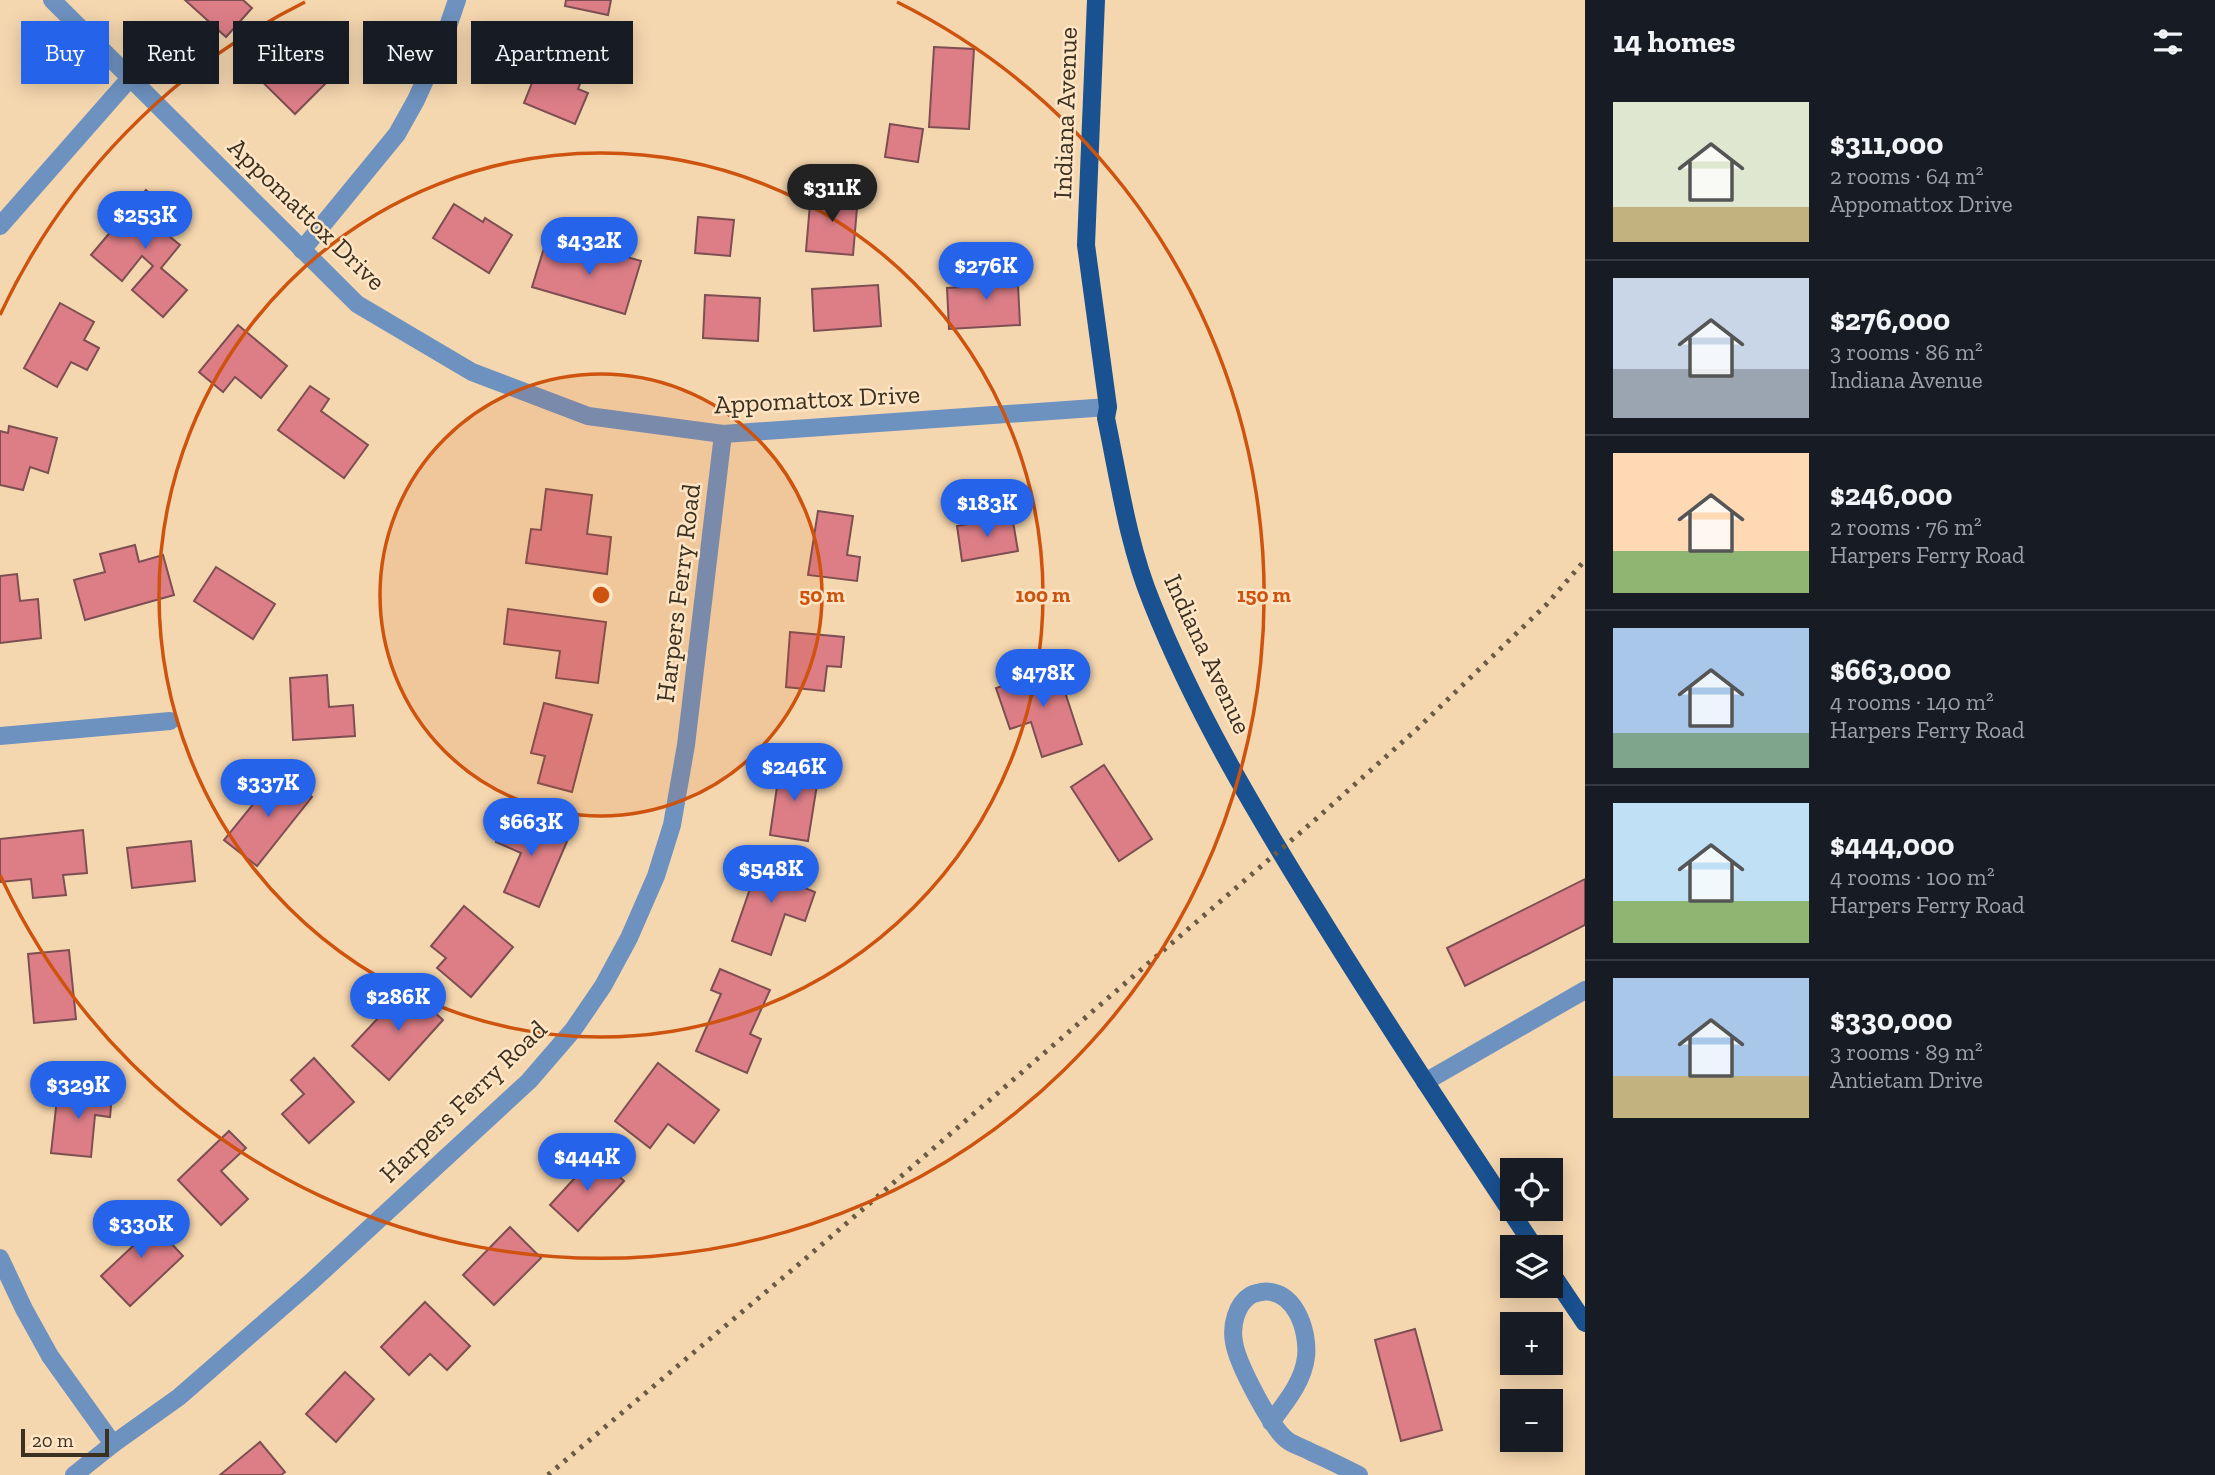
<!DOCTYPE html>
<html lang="en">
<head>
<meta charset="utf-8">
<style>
  :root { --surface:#171b24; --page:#242831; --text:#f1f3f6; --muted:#9ea1a6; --line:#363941; --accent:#2563eb }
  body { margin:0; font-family:"Zilla Slab",serif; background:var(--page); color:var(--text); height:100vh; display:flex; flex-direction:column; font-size:26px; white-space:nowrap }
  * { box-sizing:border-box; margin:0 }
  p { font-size:23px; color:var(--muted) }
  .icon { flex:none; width:38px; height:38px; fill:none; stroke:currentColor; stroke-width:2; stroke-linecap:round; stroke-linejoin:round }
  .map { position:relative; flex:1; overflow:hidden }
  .details { display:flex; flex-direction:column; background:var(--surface); width:630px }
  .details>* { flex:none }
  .banner { position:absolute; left:21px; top:21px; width:665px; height:63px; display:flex; gap:14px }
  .tools { position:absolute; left:1500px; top:1158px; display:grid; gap:14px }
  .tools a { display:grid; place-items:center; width:63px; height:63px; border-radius:0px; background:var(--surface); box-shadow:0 4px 18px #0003; font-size:35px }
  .scale { position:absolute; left:21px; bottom:18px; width:88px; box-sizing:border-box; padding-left:7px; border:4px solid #3c3020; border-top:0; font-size:19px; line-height:24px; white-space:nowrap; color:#3c3020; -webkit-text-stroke:5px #fee5c5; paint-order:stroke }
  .price { position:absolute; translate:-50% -60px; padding:0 16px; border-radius:24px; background:var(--accent); color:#fff; font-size:23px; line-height:46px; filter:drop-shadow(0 2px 4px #0008) }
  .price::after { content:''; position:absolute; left:50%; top:42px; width:21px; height:16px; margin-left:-10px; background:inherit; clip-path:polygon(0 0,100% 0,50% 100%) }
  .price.current { background:#222; color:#fff }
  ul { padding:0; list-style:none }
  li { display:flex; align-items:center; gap:21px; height:175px; padding:0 28px }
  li+li { border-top:2px solid var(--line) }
  li span { display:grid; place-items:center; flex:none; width:196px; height:140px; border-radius:0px; color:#555 }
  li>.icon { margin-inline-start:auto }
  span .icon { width:84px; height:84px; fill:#fffc; stroke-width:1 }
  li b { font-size:30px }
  h2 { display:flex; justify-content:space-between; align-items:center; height:84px; padding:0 28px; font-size:30px }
  .chip { padding:0 24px; border-radius:0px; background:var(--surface); box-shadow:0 4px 18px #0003; font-size:24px; line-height:63px }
  .chip.current { background:var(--accent); color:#fff }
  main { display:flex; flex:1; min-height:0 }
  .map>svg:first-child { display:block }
</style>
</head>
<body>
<main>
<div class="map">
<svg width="1585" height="1475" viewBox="0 0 1585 1475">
  <rect width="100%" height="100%" fill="#f5d7af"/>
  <g fill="#dd7e87" stroke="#7d4f53" stroke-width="2">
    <polygon points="185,0 243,0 252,8 226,37"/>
    <polygon points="566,0 611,0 608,15 565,6"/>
    <polygon points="263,27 276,40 288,28 311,50 304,57 328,81 295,114 235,55"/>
    <polygon points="555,44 590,59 578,89 588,93 575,124 524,103 538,68 544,70"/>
    <polygon points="934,47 974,49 969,129 929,127"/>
    <polygon points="890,124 923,129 918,162 885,157"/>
    <polygon points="146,190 182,220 169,236 180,245 161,268 187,290 163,317 132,290 153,266 142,256 122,281 91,255"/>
    <polygon points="811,192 858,196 853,255 806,251"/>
    <polygon points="454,204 483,222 485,218 512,235 489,273 433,238"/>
    <polygon points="698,217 734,220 730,256 695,253"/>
    <polygon points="581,244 641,261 625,314 532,287 544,248 578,258"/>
    <polygon points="1017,265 1020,325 949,329 947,288 994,285 993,266"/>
    <polygon points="878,285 881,326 814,331 812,289"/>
    <polygon points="705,295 760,298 758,341 703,338"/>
    <polygon points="60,303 94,322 84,340 99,348 87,370 71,362 57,387 24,368"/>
    <polygon points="238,325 287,366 261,398 235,377 223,392 199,372"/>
    <polygon points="310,386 329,399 321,411 368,445 344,478 278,430"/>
    <polygon points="9,426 57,438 48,473 30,467 23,490 0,485 0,431 8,433"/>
    <polygon points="546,489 592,495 587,534 611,537 607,574 526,563 531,529 541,530"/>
    <polygon points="818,511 853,516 847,555 860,557 857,581 808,575"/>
    <polygon points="1012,516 1018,551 962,561 957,526"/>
    <polygon points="135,545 139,562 163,555 174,595 85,620 74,580 105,572 100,554"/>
    <polygon points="216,567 275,604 253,639 194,601"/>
    <polygon points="17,574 20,601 38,599 41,638 0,643 0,576"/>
    <polygon points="508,609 606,622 598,683 556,678 560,651 504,644"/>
    <polygon points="790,632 844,637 841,667 827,666 824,691 786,687"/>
    <polygon points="1066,664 1073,683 1063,686 1082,744 1042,757 1031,722 1010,729 996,688"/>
    <polygon points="327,675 329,707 353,705 355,736 293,740 290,678"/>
    <polygon points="544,703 592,715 572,792 538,783 545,756 531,753"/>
    <polygon points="1104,765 1152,839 1119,861 1071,787"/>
    <polygon points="780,766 819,772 808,841 770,835"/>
    <polygon points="280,771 312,797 257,866 224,840"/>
    <polygon points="509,813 568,839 539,907 504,892 521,853 496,842"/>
    <polygon points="83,830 87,873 63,875 66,895 33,898 31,879 0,882 0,839"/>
    <polygon points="191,841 195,881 132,888 127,848"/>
    <polygon points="761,857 802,871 797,885 815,892 805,921 785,914 771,955 732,941"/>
    <polygon points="1585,879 1585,925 1465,986 1447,948"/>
    <polygon points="464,906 513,947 471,997 437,968 446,958 431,946"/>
    <polygon points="69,950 76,1019 34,1023 28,954"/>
    <polygon points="720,969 770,990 750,1034 761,1039 747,1073 696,1051 721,994 711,990"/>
    <polygon points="407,987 443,1020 389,1080 352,1046"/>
    <polygon points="314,1058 354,1102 309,1143 282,1114 304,1094 291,1080"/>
    <polygon points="658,1063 719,1110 694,1143 668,1124 650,1148 615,1121"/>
    <polygon points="58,1089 112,1095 110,1117 95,1115 91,1157 51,1153"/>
    <polygon points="229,1131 246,1148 221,1171 248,1199 221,1225 178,1180"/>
    <polygon points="596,1155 624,1181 578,1231 550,1205"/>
    <polygon points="142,1212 183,1256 130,1306 101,1276 133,1246 120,1233"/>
    <polygon points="510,1227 541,1258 494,1305 463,1275"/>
    <polygon points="425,1302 470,1346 447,1370 430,1354 409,1375 381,1347"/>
    <polygon points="1415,1329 1442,1430 1401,1441 1375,1340"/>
    <polygon points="345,1372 374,1399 336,1442 306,1414"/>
    <polygon points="260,1442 285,1472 281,1475 220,1475"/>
  </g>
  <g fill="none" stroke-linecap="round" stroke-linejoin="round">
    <g stroke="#6e92c0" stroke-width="18">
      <polyline points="52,0 357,304 472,372 588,416 723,434 1108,407"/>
      <polyline points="0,226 131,77"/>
      <polyline points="302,250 397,134 416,100 444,38 457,0"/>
      <polyline points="0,736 170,721"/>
      <polyline points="1425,1082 1585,990"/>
      <polyline points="0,1258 24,1309 50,1356 113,1444"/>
      <path d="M 1271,1422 C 1286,1402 1303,1382 1306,1357 C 1309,1330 1294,1287 1261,1292 C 1258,1293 1254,1293 1251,1295 C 1236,1304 1231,1326 1234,1342 C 1237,1363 1271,1428 1287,1440 C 1293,1445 1304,1448 1311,1452 C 1327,1459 1343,1467 1359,1475"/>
      <polyline points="74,1475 113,1444 179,1397 311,1282 529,1081 573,1030 603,986 629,938 656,876 672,825 686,745 723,434"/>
    </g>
    <g stroke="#195191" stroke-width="18">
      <path d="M 1096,0 L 1086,245 L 1108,407 L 1106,418 C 1119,480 1128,545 1152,603 C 1193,706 1250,803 1308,897 C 1381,1016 1458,1132 1535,1248"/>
      <polyline points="1550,1271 1585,1323"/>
    </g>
    <polyline stroke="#6b5a44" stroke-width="5" stroke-dasharray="3.5 7" stroke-linecap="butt" points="548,1475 805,1259 1316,819 1417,729 1547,604 1585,560"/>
  </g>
  <circle cx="601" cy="595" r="221" fill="#ce530f" fill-opacity=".12"/>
  <g fill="none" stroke="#ce530f" stroke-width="3.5">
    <circle cx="601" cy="595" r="221"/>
    <circle cx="601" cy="595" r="442"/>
    <path d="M0 315A663 663 0 0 1 305 2M897 2A663 663 0 1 1 0 875"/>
  </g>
  <g text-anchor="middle" stroke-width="5" stroke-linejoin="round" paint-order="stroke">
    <g font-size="26" fill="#3c3020" stroke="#fee5c5">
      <text transform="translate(1065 113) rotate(-88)" y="9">Indiana Avenue</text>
      <text transform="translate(307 214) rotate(44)" y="9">Appomattox Drive</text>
      <text transform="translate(817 399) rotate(-3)" y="9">Appomattox Drive</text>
      <text transform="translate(678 593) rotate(-83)" y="9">Harpers Ferry Road</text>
      <text transform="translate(1208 654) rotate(65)" y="9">Indiana Avenue</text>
      <text transform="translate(463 1101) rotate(-44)" y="9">Harpers Ferry Road</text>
    </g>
  </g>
  <circle cx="601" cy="595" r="10" fill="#ce530f" stroke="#fee5c5" stroke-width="3.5"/>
  <g font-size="21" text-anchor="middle" font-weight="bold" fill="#ce530f" stroke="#fee5c5" stroke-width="5" stroke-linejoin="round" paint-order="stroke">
    <text x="822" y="602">50 m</text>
    <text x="1043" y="602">100 m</text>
    <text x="1264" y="602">150 m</text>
  </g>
</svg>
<div class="tools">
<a><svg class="icon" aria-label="locate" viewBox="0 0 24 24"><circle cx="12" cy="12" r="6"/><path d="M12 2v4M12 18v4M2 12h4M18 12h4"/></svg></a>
<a><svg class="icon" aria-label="layers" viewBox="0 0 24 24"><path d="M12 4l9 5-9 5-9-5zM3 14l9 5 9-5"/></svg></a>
<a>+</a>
<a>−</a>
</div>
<div class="scale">20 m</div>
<b class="price current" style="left:832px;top:224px">$311K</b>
<b class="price" style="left:145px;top:251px">$253K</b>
<b class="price" style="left:589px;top:277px">$432K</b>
<b class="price" style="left:986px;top:302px">$276K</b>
<b class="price" style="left:987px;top:539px">$183K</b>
<b class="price" style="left:1043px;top:709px">$478K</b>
<b class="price" style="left:794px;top:803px">$246K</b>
<b class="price" style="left:268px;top:819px">$337K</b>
<b class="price" style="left:531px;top:858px">$663K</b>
<b class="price" style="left:771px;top:905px">$548K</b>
<b class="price" style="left:398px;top:1033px">$286K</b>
<b class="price" style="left:78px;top:1121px">$329K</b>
<b class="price" style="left:587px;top:1193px">$444K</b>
<b class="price" style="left:141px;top:1260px">$330K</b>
<div class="banner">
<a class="chip current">Buy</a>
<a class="chip">Rent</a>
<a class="chip">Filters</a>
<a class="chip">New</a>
<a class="chip">Apartment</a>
</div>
</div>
<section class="details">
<h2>14 homes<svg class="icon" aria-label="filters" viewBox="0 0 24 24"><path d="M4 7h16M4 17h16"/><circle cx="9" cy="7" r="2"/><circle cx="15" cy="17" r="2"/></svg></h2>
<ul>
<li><span style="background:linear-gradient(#dfe7d0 75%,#c2b280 0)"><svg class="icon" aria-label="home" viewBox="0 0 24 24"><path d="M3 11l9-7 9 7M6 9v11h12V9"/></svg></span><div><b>$311,000</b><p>2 rooms · 64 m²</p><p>Appomattox Drive</p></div></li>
<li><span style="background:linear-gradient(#c9d6e8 65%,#9aa5b1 0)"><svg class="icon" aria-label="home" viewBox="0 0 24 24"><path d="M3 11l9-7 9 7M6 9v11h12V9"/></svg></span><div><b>$276,000</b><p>3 rooms · 86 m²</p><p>Indiana Avenue</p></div></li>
<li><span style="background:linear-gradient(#ffd9b3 70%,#8fb573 0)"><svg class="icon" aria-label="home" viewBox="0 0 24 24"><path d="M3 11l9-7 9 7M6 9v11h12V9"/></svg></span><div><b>$246,000</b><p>2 rooms · 76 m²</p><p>Harpers Ferry Road</p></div></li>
<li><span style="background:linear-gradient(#a9c7e8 75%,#7fa58c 0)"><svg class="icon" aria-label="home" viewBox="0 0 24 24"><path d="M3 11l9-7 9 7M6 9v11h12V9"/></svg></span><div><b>$663,000</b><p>4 rooms · 140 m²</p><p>Harpers Ferry Road</p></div></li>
<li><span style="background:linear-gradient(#bfe0f5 70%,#8fb573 0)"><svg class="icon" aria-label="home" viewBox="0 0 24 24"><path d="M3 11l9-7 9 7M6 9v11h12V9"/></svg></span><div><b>$444,000</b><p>4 rooms · 100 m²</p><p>Harpers Ferry Road</p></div></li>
<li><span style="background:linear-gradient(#a9c7e8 70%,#c2b280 0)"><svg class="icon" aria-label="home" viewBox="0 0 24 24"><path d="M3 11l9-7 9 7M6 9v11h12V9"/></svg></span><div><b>$330,000</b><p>3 rooms · 89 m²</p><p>Antietam Drive</p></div></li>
</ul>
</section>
</main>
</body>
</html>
